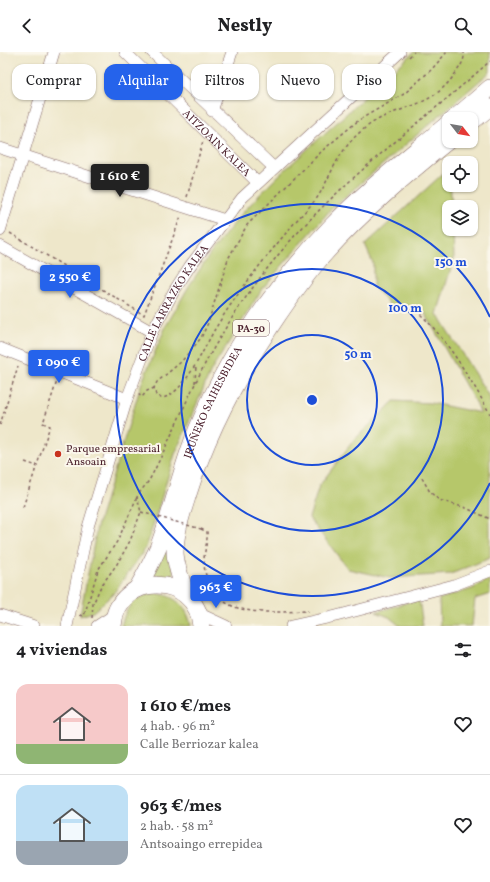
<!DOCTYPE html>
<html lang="es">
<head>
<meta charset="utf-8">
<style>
  :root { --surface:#fff; --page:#f2f2f2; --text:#202124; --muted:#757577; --line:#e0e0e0; --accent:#2563eb }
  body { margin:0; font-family:Vollkorn,serif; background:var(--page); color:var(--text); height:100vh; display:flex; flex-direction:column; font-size:15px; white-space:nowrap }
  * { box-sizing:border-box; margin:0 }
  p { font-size:13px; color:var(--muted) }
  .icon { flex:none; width:22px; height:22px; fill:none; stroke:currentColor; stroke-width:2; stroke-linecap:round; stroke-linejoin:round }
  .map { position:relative; height:574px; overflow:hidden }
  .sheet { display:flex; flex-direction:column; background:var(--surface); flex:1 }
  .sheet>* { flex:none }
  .hud { position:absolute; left:12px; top:12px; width:466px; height:36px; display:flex; gap:8px }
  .needle { width:26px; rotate:121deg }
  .controls { position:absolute; left:442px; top:60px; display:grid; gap:8px }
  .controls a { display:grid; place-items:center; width:36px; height:36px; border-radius:8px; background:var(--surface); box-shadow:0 1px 3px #0004; font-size:20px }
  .price { position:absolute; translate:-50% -34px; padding:0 9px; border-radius:4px; background:var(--accent); color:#fff; font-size:13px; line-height:26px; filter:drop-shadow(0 1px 2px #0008) }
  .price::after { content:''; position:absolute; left:50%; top:24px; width:12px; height:9px; margin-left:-6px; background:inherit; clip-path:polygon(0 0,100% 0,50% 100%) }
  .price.current { background:#222; color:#fff }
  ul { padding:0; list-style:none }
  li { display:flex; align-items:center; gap:12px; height:100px; padding:0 16px }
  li+li { border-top:1px solid var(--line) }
  li span { display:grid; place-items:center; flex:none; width:112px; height:80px; border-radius:12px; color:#555 }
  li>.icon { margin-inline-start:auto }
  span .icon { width:48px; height:48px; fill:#fffc; stroke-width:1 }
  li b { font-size:17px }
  h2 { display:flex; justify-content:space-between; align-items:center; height:48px; padding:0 16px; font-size:17px }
  .chip { padding:0 14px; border-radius:12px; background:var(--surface); box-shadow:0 1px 3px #0004; font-size:14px; line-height:36px }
  .chip.current { background:var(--accent); color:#fff }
  header { display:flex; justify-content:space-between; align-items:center; height:52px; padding:0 16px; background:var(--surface); font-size:18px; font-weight:800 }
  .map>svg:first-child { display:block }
</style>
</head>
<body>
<header><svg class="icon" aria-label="back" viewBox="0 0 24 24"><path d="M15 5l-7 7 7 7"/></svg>Nestly<svg class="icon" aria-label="search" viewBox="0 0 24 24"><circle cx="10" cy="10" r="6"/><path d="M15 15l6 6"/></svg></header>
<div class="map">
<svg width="490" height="574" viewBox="0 0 490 574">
  <rect width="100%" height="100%" fill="#fbf7ec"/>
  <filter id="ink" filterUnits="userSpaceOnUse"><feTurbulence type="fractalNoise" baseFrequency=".025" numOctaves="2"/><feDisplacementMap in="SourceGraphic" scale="8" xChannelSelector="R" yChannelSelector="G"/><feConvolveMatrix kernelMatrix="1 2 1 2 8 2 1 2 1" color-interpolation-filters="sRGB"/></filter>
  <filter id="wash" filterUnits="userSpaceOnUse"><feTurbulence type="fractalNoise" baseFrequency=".012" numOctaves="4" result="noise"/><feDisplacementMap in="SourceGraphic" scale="16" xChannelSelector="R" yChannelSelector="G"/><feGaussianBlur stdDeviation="0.9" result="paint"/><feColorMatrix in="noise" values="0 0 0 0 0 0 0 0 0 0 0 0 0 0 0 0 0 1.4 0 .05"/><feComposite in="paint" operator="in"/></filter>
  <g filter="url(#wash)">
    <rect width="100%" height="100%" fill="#eee7ca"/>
    <g fill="#b6c76a" stroke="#80734a">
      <polygon points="414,0 490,0 490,20 332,156 262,237 211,319 175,402 146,496 113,542 93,560 80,564 97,475 142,330 166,274 189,234 212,199 244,159 277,125"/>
      <polygon points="449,116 452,155 449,155 449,177 453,177 454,206 437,262 490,346 490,506 451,522 390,526 348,517 309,466 319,434 353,389 394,349 431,351 481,361 425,261 410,254 392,255 373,234 373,211 365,193"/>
      <polygon points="171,479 174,527 151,524"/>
      <polygon points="490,527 490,542 475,547 472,574 440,574 439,547 472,537"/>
      <path d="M 154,541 C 174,543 187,553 191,574 L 121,574 C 127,554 132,546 154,541 Z"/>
      <polygon points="419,547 423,574 400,574 389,565 376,560"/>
    </g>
  </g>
  <g filter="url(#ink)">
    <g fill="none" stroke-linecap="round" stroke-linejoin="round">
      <g stroke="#836563" stroke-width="12">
        <g id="minor">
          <path id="s1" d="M 125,0 L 257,130"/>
          <polyline points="152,0 273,115"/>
          <polyline points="212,59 232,0"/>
          <polyline points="0,96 225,168"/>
          <polyline points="0,179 54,0"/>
          <polyline points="0,194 152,280"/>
          <polyline points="0,296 127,347"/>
          <polyline points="198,561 226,574"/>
          <polyline points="0,563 34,574"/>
          <path id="s2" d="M 67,574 L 88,475 L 127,347 L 152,280 L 174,239 L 190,214 L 242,146 L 400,0"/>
          <polyline points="97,574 114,563"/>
          <polyline points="291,574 336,564 454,533 490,519"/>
        </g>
      </g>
      <g stroke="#836563" stroke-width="18">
        <g id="highway">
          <polyline points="454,67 490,36"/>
          <polyline points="471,70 490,55"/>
          <path id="s3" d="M 137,537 C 145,523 152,510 158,496 C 173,458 181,417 197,378 C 228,303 274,234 331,175 C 367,137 409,105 449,71"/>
          <path d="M 187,544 C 182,531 176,516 175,501 C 175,481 182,461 188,442 C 207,381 235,328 270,275 C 288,248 305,223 326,200 C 363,159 406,123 449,88"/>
          <path d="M 113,574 C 117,519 197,520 201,574"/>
        </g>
      </g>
      <g stroke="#836563" stroke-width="1.5" stroke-dasharray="3 3" stroke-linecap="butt">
        <path d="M 447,0 L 431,18 L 404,42 L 359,68 L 323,98 L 247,173 L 228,207 L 208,271 L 201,286 L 181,310 L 157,330 L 154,336 L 156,343 L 161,346 C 183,345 205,294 215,277 C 237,241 264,207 291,175 C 299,165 309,156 317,146 C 325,134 330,121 337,109 C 346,93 357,81 372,71 C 405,51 432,57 457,19 C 461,13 465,8 464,0"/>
        <polyline points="409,5 414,0"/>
        <polyline points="187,145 203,89"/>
        <polyline points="10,181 144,263 181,164"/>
        <path d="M 399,252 C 406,255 414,257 421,263 C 446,286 474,332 490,362"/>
        <polyline points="195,331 196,313"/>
        <polyline points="138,342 142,345 147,339 154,336"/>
        <polyline points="0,373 18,314"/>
        <polyline points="25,410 37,414"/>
        <polyline points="422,426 430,440 439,448 466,456 490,467"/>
        <polyline points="23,455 50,374 43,371 57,329"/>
        <path d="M 201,477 L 207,480 C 208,491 203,502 204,513 C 211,569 266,560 308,559"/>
        <polyline points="80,563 84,564 98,518 118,488 137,445"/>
        <path d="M 92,566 L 93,552 L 101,534 L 117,512 L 130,489 L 141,460 L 137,445 C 141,437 148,432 152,423 C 175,378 193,330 219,287 C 242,248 271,209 302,176 C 360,114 428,65 490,9"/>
      </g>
      <use href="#minor" stroke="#fff" stroke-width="11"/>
      <use href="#highway" stroke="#fff" stroke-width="17"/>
      <polyline stroke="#836563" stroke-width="1.5" stroke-dasharray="3 3" stroke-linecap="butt" points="141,460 201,477"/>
    </g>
  </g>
  <g fill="none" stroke="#1d4ed8" stroke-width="2">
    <circle cx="312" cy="348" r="65"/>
    <circle cx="312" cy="348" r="131"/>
    <path d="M490 431A196 196 0 1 1 490 265"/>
  </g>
  <circle fill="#c8321e" stroke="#fbf7ec" stroke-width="1.5" cx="58" cy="402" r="4"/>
  <g text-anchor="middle" stroke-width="4" stroke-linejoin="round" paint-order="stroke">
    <rect fill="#fbf7ec" stroke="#7f6065" stroke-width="1" x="233" y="268" width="36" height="16" rx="3"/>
    <g font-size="10" font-weight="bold" fill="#4a1f2b">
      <text x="251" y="280">PA-30</text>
    </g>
    <g font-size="11" fill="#4a1f2b" stroke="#fbf7ec">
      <text dy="4" stroke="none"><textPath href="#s1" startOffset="129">AITZOAIN KALEA</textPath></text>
      <text dy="4" stroke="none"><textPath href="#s2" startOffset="342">CALLE LARRAZKO KALEA</textPath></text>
      <text dy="4" stroke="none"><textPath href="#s3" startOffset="202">IRUÑEKO SAIHESBIDEA</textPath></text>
    </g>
    <g font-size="11" fill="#4a1f2b" stroke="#fbf7ec" text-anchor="start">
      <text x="66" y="400">Parque empresarial<tspan x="66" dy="13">Ansoain</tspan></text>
    </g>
  </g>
  <circle cx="312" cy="348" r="6" fill="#1d4ed8" stroke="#fbf7ec" stroke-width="2"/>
  <g font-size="12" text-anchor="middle" font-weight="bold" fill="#1d4ed8" stroke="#fbf7ec" stroke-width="4" stroke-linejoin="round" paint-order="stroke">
    <text x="451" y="214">150 m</text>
    <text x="405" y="260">100 m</text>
    <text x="358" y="306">50 m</text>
  </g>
</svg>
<div class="controls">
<a><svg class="needle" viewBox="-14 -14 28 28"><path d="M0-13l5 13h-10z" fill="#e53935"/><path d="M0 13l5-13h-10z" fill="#757577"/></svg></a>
<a><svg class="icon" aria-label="locate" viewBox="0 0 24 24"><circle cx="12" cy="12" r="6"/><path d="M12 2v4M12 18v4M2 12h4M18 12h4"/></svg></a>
<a><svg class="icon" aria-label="layers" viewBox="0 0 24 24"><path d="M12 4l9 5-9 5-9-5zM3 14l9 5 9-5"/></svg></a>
</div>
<b class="price current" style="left:120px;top:146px">1 610 €</b>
<b class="price" style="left:70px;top:247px">2 550 €</b>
<b class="price" style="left:59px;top:332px">1 090 €</b>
<b class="price" style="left:216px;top:557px">963 €</b>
<div class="hud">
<a class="chip">Comprar</a>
<a class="chip current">Alquilar</a>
<a class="chip">Filtros</a>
<a class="chip">Nuevo</a>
<a class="chip">Piso</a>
</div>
</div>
<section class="sheet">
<h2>4 viviendas<svg class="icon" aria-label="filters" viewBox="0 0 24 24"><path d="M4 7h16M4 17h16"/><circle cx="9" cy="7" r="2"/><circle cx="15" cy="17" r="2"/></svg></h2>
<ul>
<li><span style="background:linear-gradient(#f6c9c9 75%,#8fb573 0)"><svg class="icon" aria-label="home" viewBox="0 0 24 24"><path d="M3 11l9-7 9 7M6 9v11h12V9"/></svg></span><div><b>1 610 €/mes</b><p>4 hab. · 96 m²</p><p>Calle Berriozar kalea</p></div><svg class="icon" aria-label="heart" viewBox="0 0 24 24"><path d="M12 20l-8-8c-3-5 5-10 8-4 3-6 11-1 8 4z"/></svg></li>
<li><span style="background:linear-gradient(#bfe0f5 70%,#9aa5b1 0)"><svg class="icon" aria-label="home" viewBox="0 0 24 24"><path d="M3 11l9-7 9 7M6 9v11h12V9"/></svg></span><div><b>963 €/mes</b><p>2 hab. · 58 m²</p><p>Antsoaingo errepidea</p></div><svg class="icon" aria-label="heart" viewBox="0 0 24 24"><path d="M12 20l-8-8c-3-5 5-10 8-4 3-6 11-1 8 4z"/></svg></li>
</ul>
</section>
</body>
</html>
